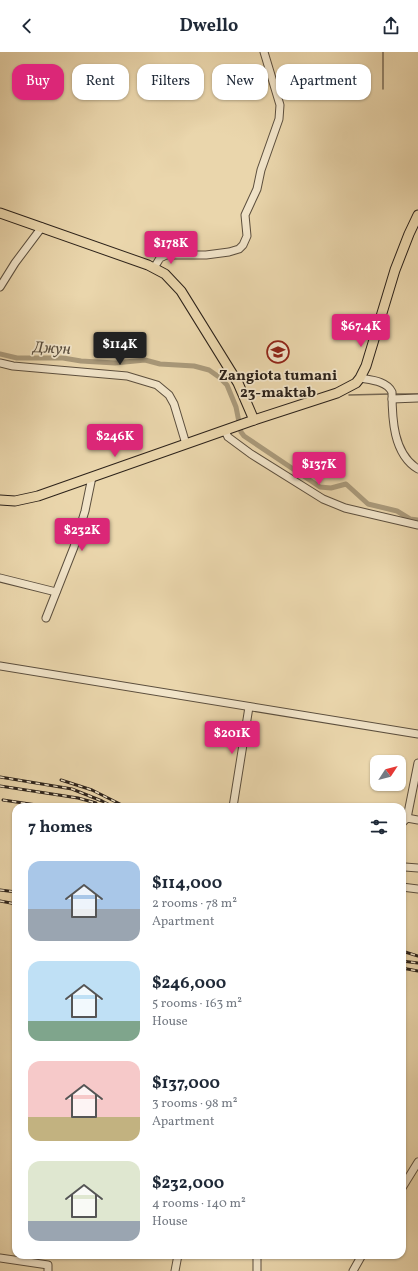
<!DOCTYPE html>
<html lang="en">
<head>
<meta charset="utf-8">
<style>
  :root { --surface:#fff; --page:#f6f6f7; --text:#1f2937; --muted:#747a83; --accent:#db2777 }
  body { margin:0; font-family:Vollkorn,serif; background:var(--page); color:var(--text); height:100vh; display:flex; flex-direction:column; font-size:15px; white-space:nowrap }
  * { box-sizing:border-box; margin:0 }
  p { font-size:13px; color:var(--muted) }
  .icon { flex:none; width:22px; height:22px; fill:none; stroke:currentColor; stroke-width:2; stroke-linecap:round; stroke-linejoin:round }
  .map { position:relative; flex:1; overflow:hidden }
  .panel { position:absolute; left:12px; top:751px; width:394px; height:456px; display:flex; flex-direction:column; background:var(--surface); border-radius:12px; box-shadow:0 1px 3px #0004 }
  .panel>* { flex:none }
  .hud { position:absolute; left:12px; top:12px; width:394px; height:36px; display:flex; gap:8px }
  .needle { width:26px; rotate:54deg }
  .fabs { position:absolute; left:370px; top:703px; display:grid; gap:8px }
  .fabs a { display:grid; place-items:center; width:36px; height:36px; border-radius:8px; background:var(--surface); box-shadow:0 1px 3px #0004; font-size:20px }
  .price { position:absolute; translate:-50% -34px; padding:0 9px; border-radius:4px; background:var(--accent); color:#fff; font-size:13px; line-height:26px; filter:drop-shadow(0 1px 2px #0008) }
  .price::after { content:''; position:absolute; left:50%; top:24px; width:12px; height:9px; margin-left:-6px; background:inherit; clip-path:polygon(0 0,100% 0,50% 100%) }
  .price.on { background:#222; color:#fff }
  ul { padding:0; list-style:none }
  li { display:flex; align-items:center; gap:12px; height:100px; padding:0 16px }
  li span { display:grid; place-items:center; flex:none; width:112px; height:80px; border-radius:12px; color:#555 }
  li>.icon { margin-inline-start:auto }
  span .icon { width:48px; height:48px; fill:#fffc; stroke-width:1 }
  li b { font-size:17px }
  h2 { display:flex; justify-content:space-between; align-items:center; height:48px; padding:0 16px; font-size:17px }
  .tag { padding:0 14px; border-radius:12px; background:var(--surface); box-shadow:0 1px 3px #0004; font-size:14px; line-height:36px }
  .tag.on { background:var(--accent); color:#fff }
  header { display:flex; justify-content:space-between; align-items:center; height:52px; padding:0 16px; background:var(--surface); font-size:18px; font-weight:700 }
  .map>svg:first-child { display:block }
</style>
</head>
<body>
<header><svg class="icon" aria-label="back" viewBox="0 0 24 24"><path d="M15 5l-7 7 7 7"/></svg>Dwello<svg class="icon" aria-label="share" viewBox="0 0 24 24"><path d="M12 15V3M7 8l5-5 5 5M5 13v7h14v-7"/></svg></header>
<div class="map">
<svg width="418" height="1219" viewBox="0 0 418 1219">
  <rect width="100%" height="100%" fill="#ead6ac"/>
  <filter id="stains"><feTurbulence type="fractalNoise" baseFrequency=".005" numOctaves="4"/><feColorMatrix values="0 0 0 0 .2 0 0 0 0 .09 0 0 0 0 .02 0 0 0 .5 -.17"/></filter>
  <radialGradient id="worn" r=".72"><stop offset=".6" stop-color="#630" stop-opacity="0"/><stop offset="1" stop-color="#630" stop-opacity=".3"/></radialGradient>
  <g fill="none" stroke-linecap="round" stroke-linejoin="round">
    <g stroke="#776954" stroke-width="1.5">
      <polyline points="383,37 383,0"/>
      <polyline points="394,342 418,342"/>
      <polyline points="349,343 390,342"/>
    </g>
    <polyline stroke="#a9997a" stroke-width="5" points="0,302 17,306 63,306 81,309 115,311 145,308 160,312 194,314 209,318 219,325 227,333 236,355 241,380 244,384 320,435 331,436 346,432 368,452 397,459 410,467 418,468"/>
    <g stroke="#5c4f3e" stroke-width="9">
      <g id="minor">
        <polyline points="154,216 160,206 166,203 206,203 229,200 239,197 243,193 247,184 245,163 257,137 261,118 279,67 280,53 264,0"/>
        <polyline points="0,235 15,211 42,175"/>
        <polyline points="0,311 13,314 127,324 157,333 169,343 174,352 186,392"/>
        <path d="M 360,326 C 371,328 387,329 392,340 C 392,366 393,402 418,417"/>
        <polyline points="392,347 418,346"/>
        <polyline points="225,379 228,385 251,402 323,447 345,456 418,473"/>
        <polyline points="0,526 56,540"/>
        <polyline points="46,566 74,495 85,459 92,425"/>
        <polyline points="0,614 418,682"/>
        <polyline points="233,755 249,655"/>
        <polyline points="407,766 418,711"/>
        <polyline points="402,771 407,766 418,768"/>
        <polyline points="405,815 418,816"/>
        <polyline points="402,835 418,837"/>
        <polyline points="402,1136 418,1110"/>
        <polyline points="257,1203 257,1219"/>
        <polyline points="0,1206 48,1213 48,1219"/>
        <polyline points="175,1219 178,1203"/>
        <polyline points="353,1219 362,1203"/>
      </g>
    </g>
    <g stroke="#2c221a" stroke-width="11">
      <g id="major">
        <polyline points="0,161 148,213 165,222 181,239 238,331 254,368"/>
        <polyline points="0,448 15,449 38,444 254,368 337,341 356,331 360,326 366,314 395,218 409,182 418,163"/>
      </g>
    </g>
    <use href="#minor" stroke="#f1e4c9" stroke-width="7"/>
    <use href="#major" stroke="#ead6ac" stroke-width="9"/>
    <g stroke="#2c221a" stroke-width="3">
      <g id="rail">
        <polyline points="0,725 72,737 102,749 114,755"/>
        <polyline points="61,728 92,738 126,755"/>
        <polyline points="0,734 78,746 96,751"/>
        <polyline points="3,748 50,755"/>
        <polyline points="0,838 16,840"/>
        <polyline points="0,849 16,852"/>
        <polyline points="402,899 418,904"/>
        <polyline points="402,909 418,911"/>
        <polyline points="402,916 418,919"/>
      </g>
    </g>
    <use href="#rail" stroke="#f1e4c9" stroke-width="1.5" stroke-dasharray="4.5" stroke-linecap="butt"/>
  </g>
  <defs>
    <g id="school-ring" transform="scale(1.15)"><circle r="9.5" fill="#f1e4c9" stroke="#8f2418" stroke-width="1.5"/><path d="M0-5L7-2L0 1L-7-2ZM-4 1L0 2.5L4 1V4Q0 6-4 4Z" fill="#8f2418"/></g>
  </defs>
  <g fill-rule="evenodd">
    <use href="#school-ring" x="278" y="300"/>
  </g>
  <g text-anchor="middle" stroke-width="3.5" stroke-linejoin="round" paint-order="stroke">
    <g font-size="15" font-weight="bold" fill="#2c221a" stroke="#f1e4c9">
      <text x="278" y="328">Zangiota tumani<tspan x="278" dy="17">23-maktab</tspan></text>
    </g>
    <g font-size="16" font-style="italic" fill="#584c3c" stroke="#f1e4c9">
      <text transform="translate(52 295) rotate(3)" y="6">Джун</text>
    </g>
  </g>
  <rect width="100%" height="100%" filter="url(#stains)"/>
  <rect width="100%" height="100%" fill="url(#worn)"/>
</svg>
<div class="fabs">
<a><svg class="needle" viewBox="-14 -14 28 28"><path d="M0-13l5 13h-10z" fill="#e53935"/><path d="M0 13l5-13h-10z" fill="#747a83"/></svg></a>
</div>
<b class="price" style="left:171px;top:213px">$178K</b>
<b class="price" style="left:361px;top:296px">$67.4K</b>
<b class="price on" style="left:120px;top:314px">$114K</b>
<b class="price" style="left:115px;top:406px">$246K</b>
<b class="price" style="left:319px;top:434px">$137K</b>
<b class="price" style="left:82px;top:500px">$232K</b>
<b class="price" style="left:232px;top:703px">$201K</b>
<div class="hud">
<a class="tag on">Buy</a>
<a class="tag">Rent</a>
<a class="tag">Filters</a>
<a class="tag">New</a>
<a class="tag">Apartment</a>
</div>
<section class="panel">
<h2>7 homes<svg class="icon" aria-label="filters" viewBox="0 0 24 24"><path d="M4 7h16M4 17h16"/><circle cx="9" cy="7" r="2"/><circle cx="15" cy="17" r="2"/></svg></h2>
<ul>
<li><span style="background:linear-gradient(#a9c7e8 60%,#9aa5b1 0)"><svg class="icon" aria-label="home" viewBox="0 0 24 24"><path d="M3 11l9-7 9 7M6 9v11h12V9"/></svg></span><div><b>$114,000</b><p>2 rooms · 78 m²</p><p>Apartment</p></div></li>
<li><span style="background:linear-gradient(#bfe0f5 75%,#7fa58c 0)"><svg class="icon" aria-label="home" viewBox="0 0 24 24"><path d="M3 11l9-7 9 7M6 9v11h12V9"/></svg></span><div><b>$246,000</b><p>5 rooms · 163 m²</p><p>House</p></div></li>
<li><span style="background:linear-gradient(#f6c9c9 70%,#c2b280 0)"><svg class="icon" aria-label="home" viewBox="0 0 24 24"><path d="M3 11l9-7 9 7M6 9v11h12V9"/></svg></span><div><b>$137,000</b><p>3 rooms · 98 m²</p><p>Apartment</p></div></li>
<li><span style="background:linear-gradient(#dfe7d0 75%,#9aa5b1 0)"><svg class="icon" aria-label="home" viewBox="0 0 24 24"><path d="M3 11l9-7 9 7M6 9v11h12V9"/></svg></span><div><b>$232,000</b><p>4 rooms · 140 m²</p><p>House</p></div></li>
</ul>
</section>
</div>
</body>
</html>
